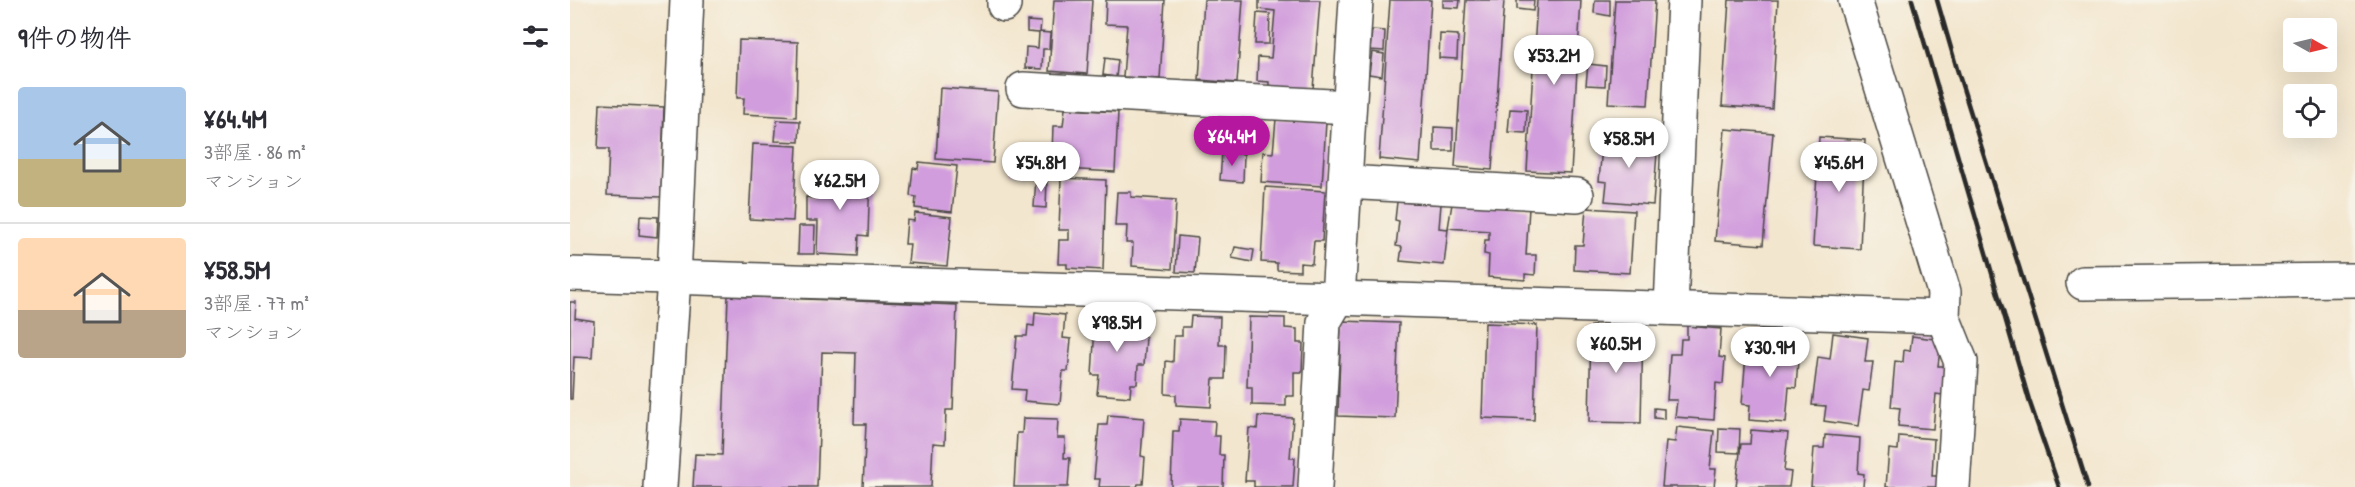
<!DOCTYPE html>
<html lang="ja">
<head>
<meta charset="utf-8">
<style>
  :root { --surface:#fff; --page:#f7f7f7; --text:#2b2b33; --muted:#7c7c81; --line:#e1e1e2; --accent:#b5179e }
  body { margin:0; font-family:"Patrick Hand","Klee One",sans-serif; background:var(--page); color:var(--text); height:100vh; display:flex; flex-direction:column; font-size:22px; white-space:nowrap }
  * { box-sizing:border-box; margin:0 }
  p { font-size:20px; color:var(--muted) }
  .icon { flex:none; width:33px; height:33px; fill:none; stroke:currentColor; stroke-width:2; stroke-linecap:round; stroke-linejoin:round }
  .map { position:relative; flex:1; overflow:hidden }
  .details { display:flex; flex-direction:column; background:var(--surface); width:570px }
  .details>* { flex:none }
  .needle { width:39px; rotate:98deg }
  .tools { position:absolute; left:1713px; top:18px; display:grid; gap:12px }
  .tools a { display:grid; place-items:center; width:54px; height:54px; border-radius:6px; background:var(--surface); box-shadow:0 6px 24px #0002; font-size:30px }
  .price { position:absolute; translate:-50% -51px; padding:0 14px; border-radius:21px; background:#fff; color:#222; font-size:20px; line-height:39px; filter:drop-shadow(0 2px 3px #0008) }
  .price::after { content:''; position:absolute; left:50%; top:36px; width:18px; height:14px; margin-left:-9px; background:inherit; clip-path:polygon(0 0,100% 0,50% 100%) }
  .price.on { background:var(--accent); color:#fff }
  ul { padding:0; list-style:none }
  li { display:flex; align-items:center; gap:18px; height:150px; padding:0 18px }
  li+li { border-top:2px solid var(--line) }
  li span { display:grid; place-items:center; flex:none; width:168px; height:120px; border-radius:6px; color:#555 }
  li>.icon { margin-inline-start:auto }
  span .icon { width:72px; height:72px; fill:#fffc; stroke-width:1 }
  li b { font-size:26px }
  h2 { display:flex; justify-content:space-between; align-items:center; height:72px; padding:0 18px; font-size:26px }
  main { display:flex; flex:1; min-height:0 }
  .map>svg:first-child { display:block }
</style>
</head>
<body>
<main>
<section class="details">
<h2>9件の物件<svg class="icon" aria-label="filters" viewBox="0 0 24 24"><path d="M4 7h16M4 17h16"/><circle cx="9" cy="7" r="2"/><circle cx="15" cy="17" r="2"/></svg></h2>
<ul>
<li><span style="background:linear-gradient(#a9c7e8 60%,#c2b280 0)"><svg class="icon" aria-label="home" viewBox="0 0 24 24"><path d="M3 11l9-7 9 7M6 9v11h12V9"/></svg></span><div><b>¥64.4M</b><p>3部屋 · 86 m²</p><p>マンション</p></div></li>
<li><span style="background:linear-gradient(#ffd9b3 60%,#b9a48a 0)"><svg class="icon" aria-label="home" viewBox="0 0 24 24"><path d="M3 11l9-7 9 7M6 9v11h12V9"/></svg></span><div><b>¥58.5M</b><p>3部屋 · 77 m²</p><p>マンション</p></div></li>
</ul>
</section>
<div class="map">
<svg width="1785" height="487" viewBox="0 0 1785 487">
  <rect width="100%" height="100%" fill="#f7f3e8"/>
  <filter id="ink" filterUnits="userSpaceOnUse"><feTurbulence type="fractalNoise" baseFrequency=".0167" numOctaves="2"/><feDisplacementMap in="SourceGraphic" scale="12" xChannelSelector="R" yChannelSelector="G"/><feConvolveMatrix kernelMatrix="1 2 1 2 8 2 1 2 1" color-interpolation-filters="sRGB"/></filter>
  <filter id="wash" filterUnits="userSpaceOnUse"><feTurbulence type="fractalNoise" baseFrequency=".008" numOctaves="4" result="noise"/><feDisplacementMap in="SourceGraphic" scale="24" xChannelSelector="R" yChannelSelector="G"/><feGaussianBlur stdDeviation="1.35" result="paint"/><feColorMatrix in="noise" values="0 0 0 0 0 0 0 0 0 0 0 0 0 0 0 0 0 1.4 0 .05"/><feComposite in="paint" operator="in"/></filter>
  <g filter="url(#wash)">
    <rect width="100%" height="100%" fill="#f3e6ce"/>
    <g id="blocks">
      <g fill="#d19ddd">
        <polygon points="484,0 522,0 517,74 479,71"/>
        <polygon points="536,0 595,0 590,79 553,77 557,25 535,24"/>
        <polygon points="634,0 673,0 667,83 629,80"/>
        <polygon points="689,0 750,0 743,89 699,86 699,82 687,81 688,57 701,58 705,11 689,9"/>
        <polygon points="820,0 861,0 850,163 809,159"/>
        <polygon points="873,0 890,0 889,8 873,7"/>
        <polygon points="896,0 934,0 922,170 885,167"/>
        <polygon points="947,0 964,0 963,11 947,9"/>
        <polygon points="967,0 1011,0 1001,173 957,171"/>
        <polygon points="1025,0 1040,0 1040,16 1024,13"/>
        <polygon points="1045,0 1085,0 1078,105 1038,103"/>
        <polygon points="1159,0 1208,0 1202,109 1152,106"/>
        <polygon points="687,13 700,14 699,44 685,44"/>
        <polygon points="457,21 471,22 470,32 480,33 479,49 473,49 472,69 455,68 456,47 468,48 469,33 457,32"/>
        <polygon points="802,30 815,31 814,51 800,50"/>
        <polygon points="870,34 888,35 887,59 869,58"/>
        <polygon points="169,40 228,42 226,117 173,114 174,98 167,98"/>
        <polygon points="802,52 814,54 812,76 799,74"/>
        <polygon points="535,58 548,60 546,77 533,75"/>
        <polygon points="1018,64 1036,66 1035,86 1016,85"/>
        <polygon points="370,88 428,92 423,163 366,159"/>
        <polygon points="30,104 94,107 91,197 37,195 39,149 28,149"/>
        <polygon points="495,109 548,112 545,172 493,169 493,157 482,156 483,126 493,126"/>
        <polygon points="940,109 957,110 956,133 938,132"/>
        <polygon points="706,119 756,122 752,186 691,182 693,152 703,153"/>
        <polygon points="207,120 230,121 229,142 205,141"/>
        <polygon points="864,127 883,128 883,151 864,151"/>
        <polygon points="1155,129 1203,133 1193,245 1145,241"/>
        <polygon points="1033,135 1088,140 1083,205 1035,201 1037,182 1029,181"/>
        <polygon points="1249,137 1295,140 1290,249 1243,246"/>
        <polygon points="183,144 227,146 223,221 179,219"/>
        <polygon points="443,149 457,150 455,174 441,173"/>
        <polygon points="652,152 674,154 673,182 650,180"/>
        <polygon points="349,162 387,166 382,212 345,208 346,197 340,196 343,168 348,169"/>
        <polygon points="244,170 300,173 298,236 289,235 288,256 247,254 248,221 236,221 236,197 243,198"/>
        <polygon points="466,178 477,179 476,208 464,207"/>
        <polygon points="491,178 536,180 533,270 497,268 497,264 488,264 489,240 499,240 499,230 489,230"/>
        <polygon points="695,187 755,191 752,241 744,241 742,264 730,263 730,271 707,270 707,263 691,262"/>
        <polygon points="547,192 561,192 561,197 606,200 602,269 562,266 563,243 556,243 557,226 545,226"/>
        <polygon points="827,202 871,204 869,228 878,229 874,265 830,261 832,247 826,246 829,221 825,220"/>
        <polygon points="882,204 959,208 956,255 966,255 965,275 955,274 955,280 918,277 919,255 914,254 915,240 919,240 919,231 878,228"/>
        <polygon points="1016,208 1064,211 1060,273 1004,270 1005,245 1013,245"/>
        <polygon points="345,213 382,217 377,266 338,263 340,244 335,244 337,220 344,221"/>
        <polygon points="70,216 88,217 87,237 69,235"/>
        <polygon points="229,226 245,226 244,254 228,254"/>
        <polygon points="608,236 628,238 625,273 606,272"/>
        <polygon points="665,247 684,250 682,262 662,258"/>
        <polygon points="158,296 387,305 383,410 376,410 375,444 363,443 361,487 293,487 296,424 284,424 286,353 252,352 247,487 123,487 125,454 152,455"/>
        <polygon points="0,302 6,302 5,318 24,321 22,358 4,357 2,399 0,399"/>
        <polygon points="526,310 559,312 558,321 570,322 569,337 576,337 574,365 568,365 567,384 561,384 560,397 527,394 529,375 522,375"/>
        <polygon points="465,312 495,315 493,338 501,339 498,371 493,371 490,404 454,401 455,390 442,389 447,336 457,336 458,325 464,326"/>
        <polygon points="621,316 650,317 649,345 656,345 655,379 643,379 641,407 606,405 606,395 595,394 596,361 603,362 604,336 612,336 612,327 620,327"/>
        <polygon points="679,317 715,318 715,328 727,329 727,343 733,343 732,372 724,372 724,396 716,396 716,406 682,405 682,387 677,387"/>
        <polygon points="771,321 829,323 825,418 768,416"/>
        <polygon points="915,323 967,325 964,420 912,418"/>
        <polygon points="1021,326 1073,327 1071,423 1019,422"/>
        <polygon points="1117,326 1151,329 1149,357 1155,358 1153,384 1146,383 1144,420 1105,417 1107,400 1097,400 1100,354 1110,354 1111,339 1117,339"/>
        <polygon points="1191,329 1221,331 1219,360 1228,360 1226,388 1219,387 1216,423 1179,420 1180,405 1172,404 1176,354 1188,355"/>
        <polygon points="1263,333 1298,338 1295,362 1303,362 1299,391 1293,390 1288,426 1254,421 1256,406 1242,405 1248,357 1260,359"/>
        <polygon points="1342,336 1371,340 1368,366 1375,366 1373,395 1366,394 1363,429 1328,426 1330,408 1321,407 1325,361 1333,362 1334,350 1340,351"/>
        <polygon points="1084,408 1094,409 1094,419 1084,418"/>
        <polygon points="538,415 574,418 571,456 575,457 573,484 568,484 567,487 529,487 530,479 524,479 529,425 537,425"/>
        <polygon points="688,416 723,418 720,458 725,458 723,487 684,487 684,481 675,481 679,428 687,429"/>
        <polygon points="453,418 488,419 487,438 495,438 494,458 500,458 498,487 444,487 447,433 452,433"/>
        <polygon points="610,419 645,421 644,436 650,436 649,455 654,455 653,487 601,487 603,431 609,431"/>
        <polygon points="1107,427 1144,431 1140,469 1146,469 1144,487 1092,487 1096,441 1105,442"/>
        <polygon points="1149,428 1170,429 1169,453 1148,452"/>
        <polygon points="1181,430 1218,433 1214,471 1221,472 1219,487 1166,487 1171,444 1180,444"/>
        <polygon points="1255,435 1290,438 1288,473 1294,474 1293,487 1241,487 1244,448 1254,448"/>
        <polygon points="1329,436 1364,439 1362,476 1368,476 1367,487 1316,487 1319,449 1328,450"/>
      </g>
    </g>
  </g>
  <g filter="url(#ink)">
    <use href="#blocks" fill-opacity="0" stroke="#494743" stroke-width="1.5"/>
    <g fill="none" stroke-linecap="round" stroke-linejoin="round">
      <g stroke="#494743" stroke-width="36">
        <g id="street">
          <polyline points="1285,0 1374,292 1373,317 1391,362 1383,487"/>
          <polyline points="434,5 434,0"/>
          <polyline points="453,89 779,107"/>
          <polyline points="775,182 1007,195"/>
          <polyline points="0,274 1373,317"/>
          <polyline points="1513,283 1785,280"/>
          <polyline points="1101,308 1114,0"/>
          <polyline points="90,487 104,278 117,0"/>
          <polyline points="745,487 754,322 768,298 786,0"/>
        </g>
      </g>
      <use href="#street" stroke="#fff" stroke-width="33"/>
      <g stroke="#2b2b2b" stroke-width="4.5">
        <polyline points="1342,0 1459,400 1489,487"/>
        <polyline points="1367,0 1387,69 1518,487"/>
      </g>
    </g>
  </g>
</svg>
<div class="tools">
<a><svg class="needle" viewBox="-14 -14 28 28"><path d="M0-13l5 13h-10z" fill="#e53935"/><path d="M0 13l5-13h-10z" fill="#7c7c81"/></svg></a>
<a><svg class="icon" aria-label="locate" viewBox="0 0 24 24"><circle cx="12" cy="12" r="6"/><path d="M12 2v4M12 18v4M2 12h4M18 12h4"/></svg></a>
</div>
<b class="price" style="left:984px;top:86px">¥53.2M</b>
<b class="price on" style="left:662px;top:167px">¥64.4M</b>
<b class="price" style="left:1059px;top:169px">¥58.5M</b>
<b class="price" style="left:471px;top:193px">¥54.8M</b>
<b class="price" style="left:1269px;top:193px">¥45.6M</b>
<b class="price" style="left:270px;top:211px">¥62.5M</b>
<b class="price" style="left:547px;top:353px">¥98.5M</b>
<b class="price" style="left:1046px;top:374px">¥60.5M</b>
<b class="price" style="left:1200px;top:378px">¥30.9M</b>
</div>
</main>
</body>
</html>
